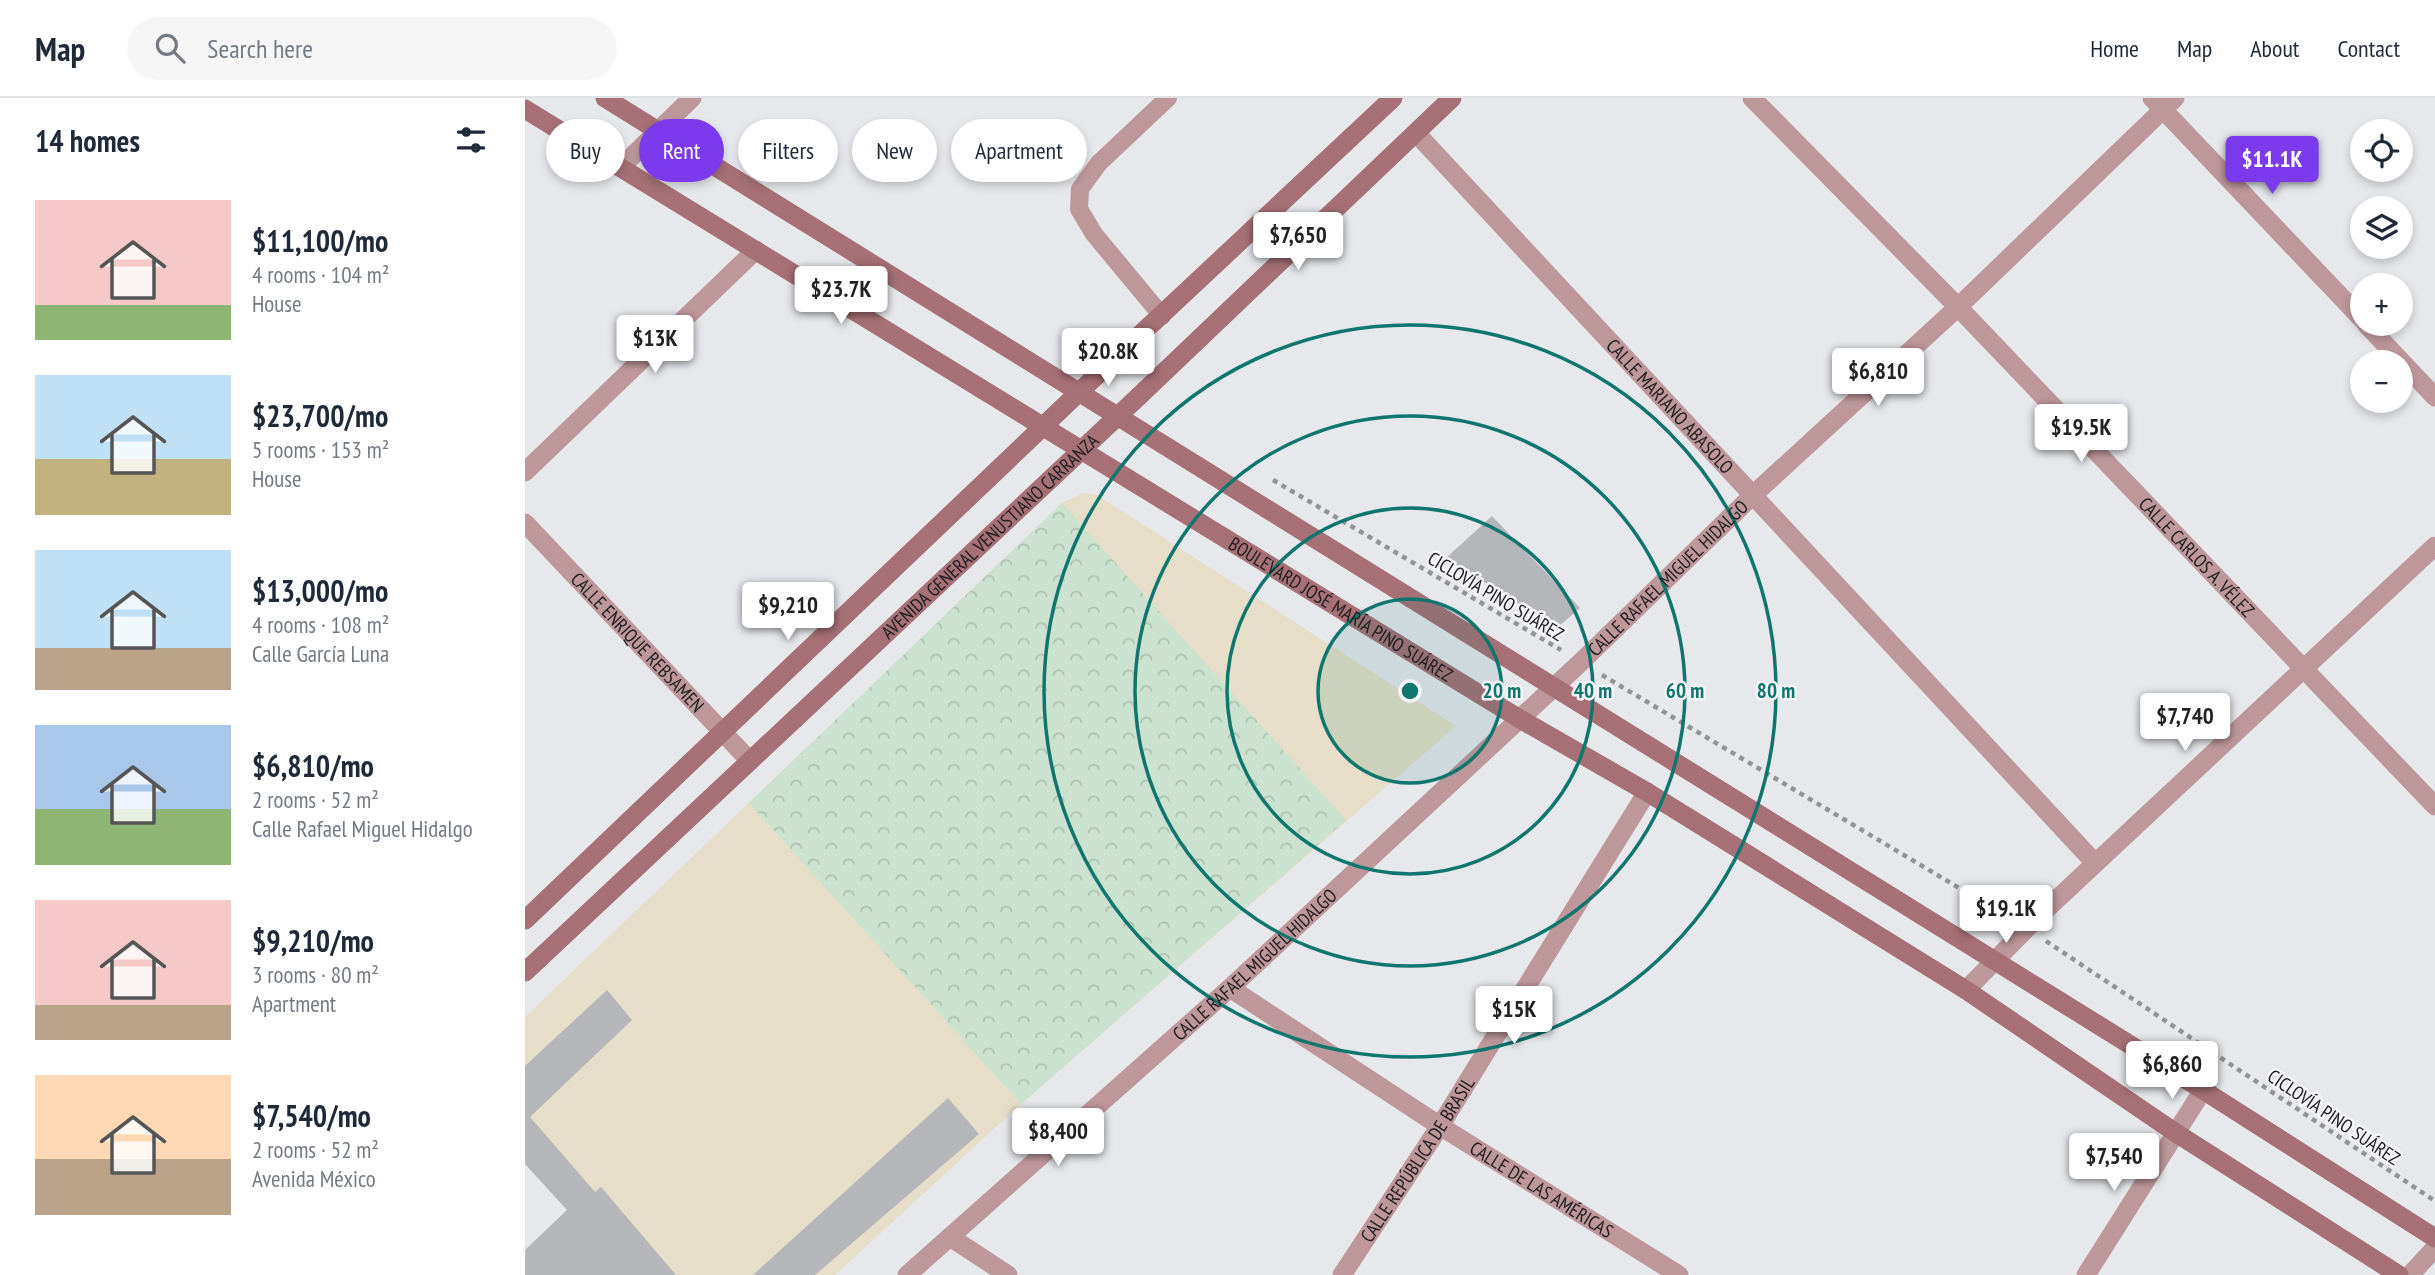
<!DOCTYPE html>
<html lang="en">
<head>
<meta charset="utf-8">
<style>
  :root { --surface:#fff; --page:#f6f6f7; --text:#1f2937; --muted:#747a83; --line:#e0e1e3; --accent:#7c3aed }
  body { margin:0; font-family:"PT Sans Narrow",sans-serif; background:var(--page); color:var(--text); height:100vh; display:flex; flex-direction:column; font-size:26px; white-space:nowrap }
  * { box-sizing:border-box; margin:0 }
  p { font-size:23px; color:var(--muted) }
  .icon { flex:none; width:38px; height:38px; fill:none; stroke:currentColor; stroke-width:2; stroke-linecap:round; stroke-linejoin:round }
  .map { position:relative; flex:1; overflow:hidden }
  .side { display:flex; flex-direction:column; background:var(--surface); width:525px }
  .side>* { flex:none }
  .banner { position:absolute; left:21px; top:21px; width:665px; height:63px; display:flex; gap:14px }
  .buttons { position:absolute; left:1825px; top:21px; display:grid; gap:14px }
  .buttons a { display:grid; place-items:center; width:63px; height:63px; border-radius:50%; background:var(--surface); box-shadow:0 4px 10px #0003; font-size:35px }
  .price { position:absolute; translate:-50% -60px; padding:0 16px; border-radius:7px; background:#fff; color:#222; font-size:23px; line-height:46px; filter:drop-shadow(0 2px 4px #0008) }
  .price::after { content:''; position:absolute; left:50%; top:42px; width:21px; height:16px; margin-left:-10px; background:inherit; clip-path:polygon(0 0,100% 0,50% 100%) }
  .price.active { background:var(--accent); color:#fff }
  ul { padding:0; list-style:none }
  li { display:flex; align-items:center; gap:21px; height:175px; padding:0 35px }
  li span { display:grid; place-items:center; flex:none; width:196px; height:140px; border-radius:0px; color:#555 }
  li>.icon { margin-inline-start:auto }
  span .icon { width:84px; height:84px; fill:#fffc; stroke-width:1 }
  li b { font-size:30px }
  h2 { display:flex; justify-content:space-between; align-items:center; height:84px; padding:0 35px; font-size:30px }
  .pill { padding:0 24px; border-radius:32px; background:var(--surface); box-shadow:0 4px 10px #0003; font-size:24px; line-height:63px }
  .pill.active { background:var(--accent); color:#fff }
  header { display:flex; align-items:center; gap:42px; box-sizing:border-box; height:98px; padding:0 35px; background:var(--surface); border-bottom:2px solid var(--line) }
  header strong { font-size:33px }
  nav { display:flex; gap:38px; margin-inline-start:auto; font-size:24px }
  .search { width:490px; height:63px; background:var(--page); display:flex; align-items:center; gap:18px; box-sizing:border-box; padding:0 24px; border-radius:38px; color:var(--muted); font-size:26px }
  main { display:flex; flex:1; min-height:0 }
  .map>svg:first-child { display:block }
</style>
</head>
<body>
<header>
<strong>Map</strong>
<div class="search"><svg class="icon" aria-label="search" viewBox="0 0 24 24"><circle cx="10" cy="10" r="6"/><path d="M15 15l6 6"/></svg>Search here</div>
<nav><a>Home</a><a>Map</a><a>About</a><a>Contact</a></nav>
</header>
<main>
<section class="side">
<h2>14 homes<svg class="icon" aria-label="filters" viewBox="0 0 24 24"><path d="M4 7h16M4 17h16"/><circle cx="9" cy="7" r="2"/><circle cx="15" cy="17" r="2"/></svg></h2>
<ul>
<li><span style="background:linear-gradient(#f6c9c9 75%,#8fb573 0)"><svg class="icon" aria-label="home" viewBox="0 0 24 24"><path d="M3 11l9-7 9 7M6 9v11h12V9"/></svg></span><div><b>$11,100/mo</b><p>4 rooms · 104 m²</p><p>House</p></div></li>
<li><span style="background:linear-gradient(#bfe0f5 60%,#c2b280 0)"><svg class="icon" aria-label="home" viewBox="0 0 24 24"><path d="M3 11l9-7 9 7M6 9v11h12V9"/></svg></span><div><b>$23,700/mo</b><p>5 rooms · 153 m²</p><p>House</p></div></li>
<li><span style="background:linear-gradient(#bfe0f5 70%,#b9a48a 0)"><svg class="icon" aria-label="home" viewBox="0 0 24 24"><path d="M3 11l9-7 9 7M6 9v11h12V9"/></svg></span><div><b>$13,000/mo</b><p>4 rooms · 108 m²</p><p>Calle García Luna</p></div></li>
<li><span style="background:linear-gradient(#a9c7e8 60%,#8fb573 0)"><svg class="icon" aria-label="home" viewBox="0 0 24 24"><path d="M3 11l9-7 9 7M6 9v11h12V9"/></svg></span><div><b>$6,810/mo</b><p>2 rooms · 52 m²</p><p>Calle Rafael Miguel Hidalgo</p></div></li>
<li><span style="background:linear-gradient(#f6c9c9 75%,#b9a48a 0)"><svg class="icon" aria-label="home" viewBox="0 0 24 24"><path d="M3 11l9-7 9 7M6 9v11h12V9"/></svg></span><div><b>$9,210/mo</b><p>3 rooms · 80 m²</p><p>Apartment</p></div></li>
<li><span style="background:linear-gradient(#ffd9b3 60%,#b9a48a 0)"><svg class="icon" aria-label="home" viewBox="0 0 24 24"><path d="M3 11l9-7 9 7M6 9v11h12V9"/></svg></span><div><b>$7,540/mo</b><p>2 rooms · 52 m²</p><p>Avenida México</p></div></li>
</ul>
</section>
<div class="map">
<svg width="1910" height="1177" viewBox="0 0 1910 1177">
  <defs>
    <pattern id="park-crowns" width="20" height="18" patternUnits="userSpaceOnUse" patternTransform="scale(1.75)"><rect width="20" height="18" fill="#cae2cf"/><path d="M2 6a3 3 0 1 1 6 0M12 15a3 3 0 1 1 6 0" fill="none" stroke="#adc1b1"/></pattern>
  </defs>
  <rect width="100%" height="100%" fill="#e7e8ec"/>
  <polygon fill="#e6dec8" points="558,395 572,397 931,628 496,1006 310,1177 0,1177 0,1152 42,1112 0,1066 0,919 537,405"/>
  <polygon fill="url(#park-crowns)" points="537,405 821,722 496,1006 224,705"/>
  <g fill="#b5b6ba">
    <polygon points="967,418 1055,510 1032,530 921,460"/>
    <polygon points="82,892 107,922 5,1019 70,1094 76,1089 151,1177 0,1177 0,1152 42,1112 0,1066 0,968"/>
    <polygon points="423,1000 454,1036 290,1177 228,1177"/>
  </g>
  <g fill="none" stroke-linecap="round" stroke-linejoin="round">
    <g stroke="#929396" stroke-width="4.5" stroke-dasharray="5 5" stroke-linecap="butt">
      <polyline points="748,382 1036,552"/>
      <polyline points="1077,577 1481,818"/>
      <polyline points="1521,843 1910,1103"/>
    </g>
    <polyline stroke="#be979b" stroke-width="18" points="637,218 569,136 554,111 555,91 574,65 643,0"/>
    <g stroke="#be979b" stroke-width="19">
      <path id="s1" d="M 1227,0 L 1433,209 L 1910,708"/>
      <polyline points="1627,0 1838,222"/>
      <path id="s2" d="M 891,35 L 1570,765"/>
      <polyline points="96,69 167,0"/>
      <polyline points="1841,226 1910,299"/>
      <polyline points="0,374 231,152"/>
      <path id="s3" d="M 0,425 L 225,663"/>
      <path id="s4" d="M 705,890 L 915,1028 L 1154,1177"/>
      <polyline points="1441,892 1514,818 1910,448"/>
      <polyline points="425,1139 483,1177"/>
      <path id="s5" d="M 382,1177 L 705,890 L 1056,564 L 1228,397 L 1433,209 L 1650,0"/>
      <path id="s6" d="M 817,1177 L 915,1028 L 1122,694"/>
      <polyline points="1561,1177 1678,992"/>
      <polyline points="1885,1177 1910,1150"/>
    </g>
    <g stroke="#a67076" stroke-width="19">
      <polyline points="80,0 1678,992 1910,1140"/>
      <path id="s7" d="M 0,11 L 995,621 L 1122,694 L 1441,892 L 1651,1035 L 1874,1177"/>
      <polyline points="0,822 571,278 868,0"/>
      <path id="s8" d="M 0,874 L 611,301 L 927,0"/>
    </g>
  </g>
  <circle cx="885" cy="593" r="92" fill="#0f766e" fill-opacity=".12"/>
  <g fill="none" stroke="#0f766e" stroke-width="3.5">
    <circle cx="885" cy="593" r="92"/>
    <circle cx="885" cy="593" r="183"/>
    <circle cx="885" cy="593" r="275"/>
    <circle cx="885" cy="593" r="366"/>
  </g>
  <g text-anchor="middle" stroke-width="5" stroke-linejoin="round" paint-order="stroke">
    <g font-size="19" fill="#1e1e20" stroke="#f5f5f9">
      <text dy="7" stroke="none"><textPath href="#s2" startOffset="373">CALLE MARIANO ABASOLO</textPath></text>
      <text dy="7" stroke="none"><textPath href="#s8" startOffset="637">AVENIDA GENERAL VENUSTIANO CARRANZA</textPath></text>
      <text dy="7" stroke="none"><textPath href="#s1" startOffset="639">CALLE CARLOS A. VÉLEZ</textPath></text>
      <text dy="7" stroke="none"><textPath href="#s5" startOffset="1032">CALLE RAFAEL MIGUEL HIDALGO</textPath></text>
      <text transform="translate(971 498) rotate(31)" y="7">CICLOVÍA PINO SUÁREZ</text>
      <text dy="7" stroke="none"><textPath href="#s7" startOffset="957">BOULEVARD JOSÉ MARÍA PINO SUÁREZ</textPath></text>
      <text dy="7" stroke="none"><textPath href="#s3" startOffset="164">CALLE ENRIQUE REBSAMEN</textPath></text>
      <text dy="7" stroke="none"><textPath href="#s5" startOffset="466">CALLE RAFAEL MIGUEL HIDALGO</textPath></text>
      <text transform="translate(1809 1019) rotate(34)" y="7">CICLOVÍA PINO SUÁREZ</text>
      <text dy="7" stroke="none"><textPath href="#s6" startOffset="138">CALLE REPÚBLICA DE BRASIL</textPath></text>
      <text dy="7" stroke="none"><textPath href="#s4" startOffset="371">CALLE DE LAS AMÉRICAS</textPath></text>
    </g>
  </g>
  <circle cx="885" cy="593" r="10" fill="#0f766e" stroke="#f5f5f9" stroke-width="3.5"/>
  <g font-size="21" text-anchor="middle" font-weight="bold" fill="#0f766e" stroke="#f5f5f9" stroke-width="5" stroke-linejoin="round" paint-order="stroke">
    <text x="977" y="600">20 m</text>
    <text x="1068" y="600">40 m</text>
    <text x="1160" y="600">60 m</text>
    <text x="1251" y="600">80 m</text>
  </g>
</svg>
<div class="buttons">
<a><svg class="icon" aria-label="locate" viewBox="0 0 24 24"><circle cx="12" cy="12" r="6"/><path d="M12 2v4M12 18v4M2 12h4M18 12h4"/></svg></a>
<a><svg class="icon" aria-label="layers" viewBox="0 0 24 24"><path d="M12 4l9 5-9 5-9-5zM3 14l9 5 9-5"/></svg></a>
<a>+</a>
<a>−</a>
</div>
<b class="price active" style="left:1747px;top:98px">$11.1K</b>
<b class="price" style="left:773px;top:174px">$7,650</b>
<b class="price" style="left:316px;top:228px">$23.7K</b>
<b class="price" style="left:130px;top:277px">$13K</b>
<b class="price" style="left:583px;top:290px">$20.8K</b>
<b class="price" style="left:1353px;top:310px">$6,810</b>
<b class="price" style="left:1556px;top:366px">$19.5K</b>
<b class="price" style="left:263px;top:544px">$9,210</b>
<b class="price" style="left:1660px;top:655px">$7,740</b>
<b class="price" style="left:1481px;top:847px">$19.1K</b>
<b class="price" style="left:989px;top:948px">$15K</b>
<b class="price" style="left:1647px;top:1003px">$6,860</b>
<b class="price" style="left:533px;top:1070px">$8,400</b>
<b class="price" style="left:1589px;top:1095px">$7,540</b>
<div class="banner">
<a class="pill">Buy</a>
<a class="pill active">Rent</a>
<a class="pill">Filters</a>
<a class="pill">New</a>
<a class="pill">Apartment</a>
</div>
</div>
</main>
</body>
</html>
